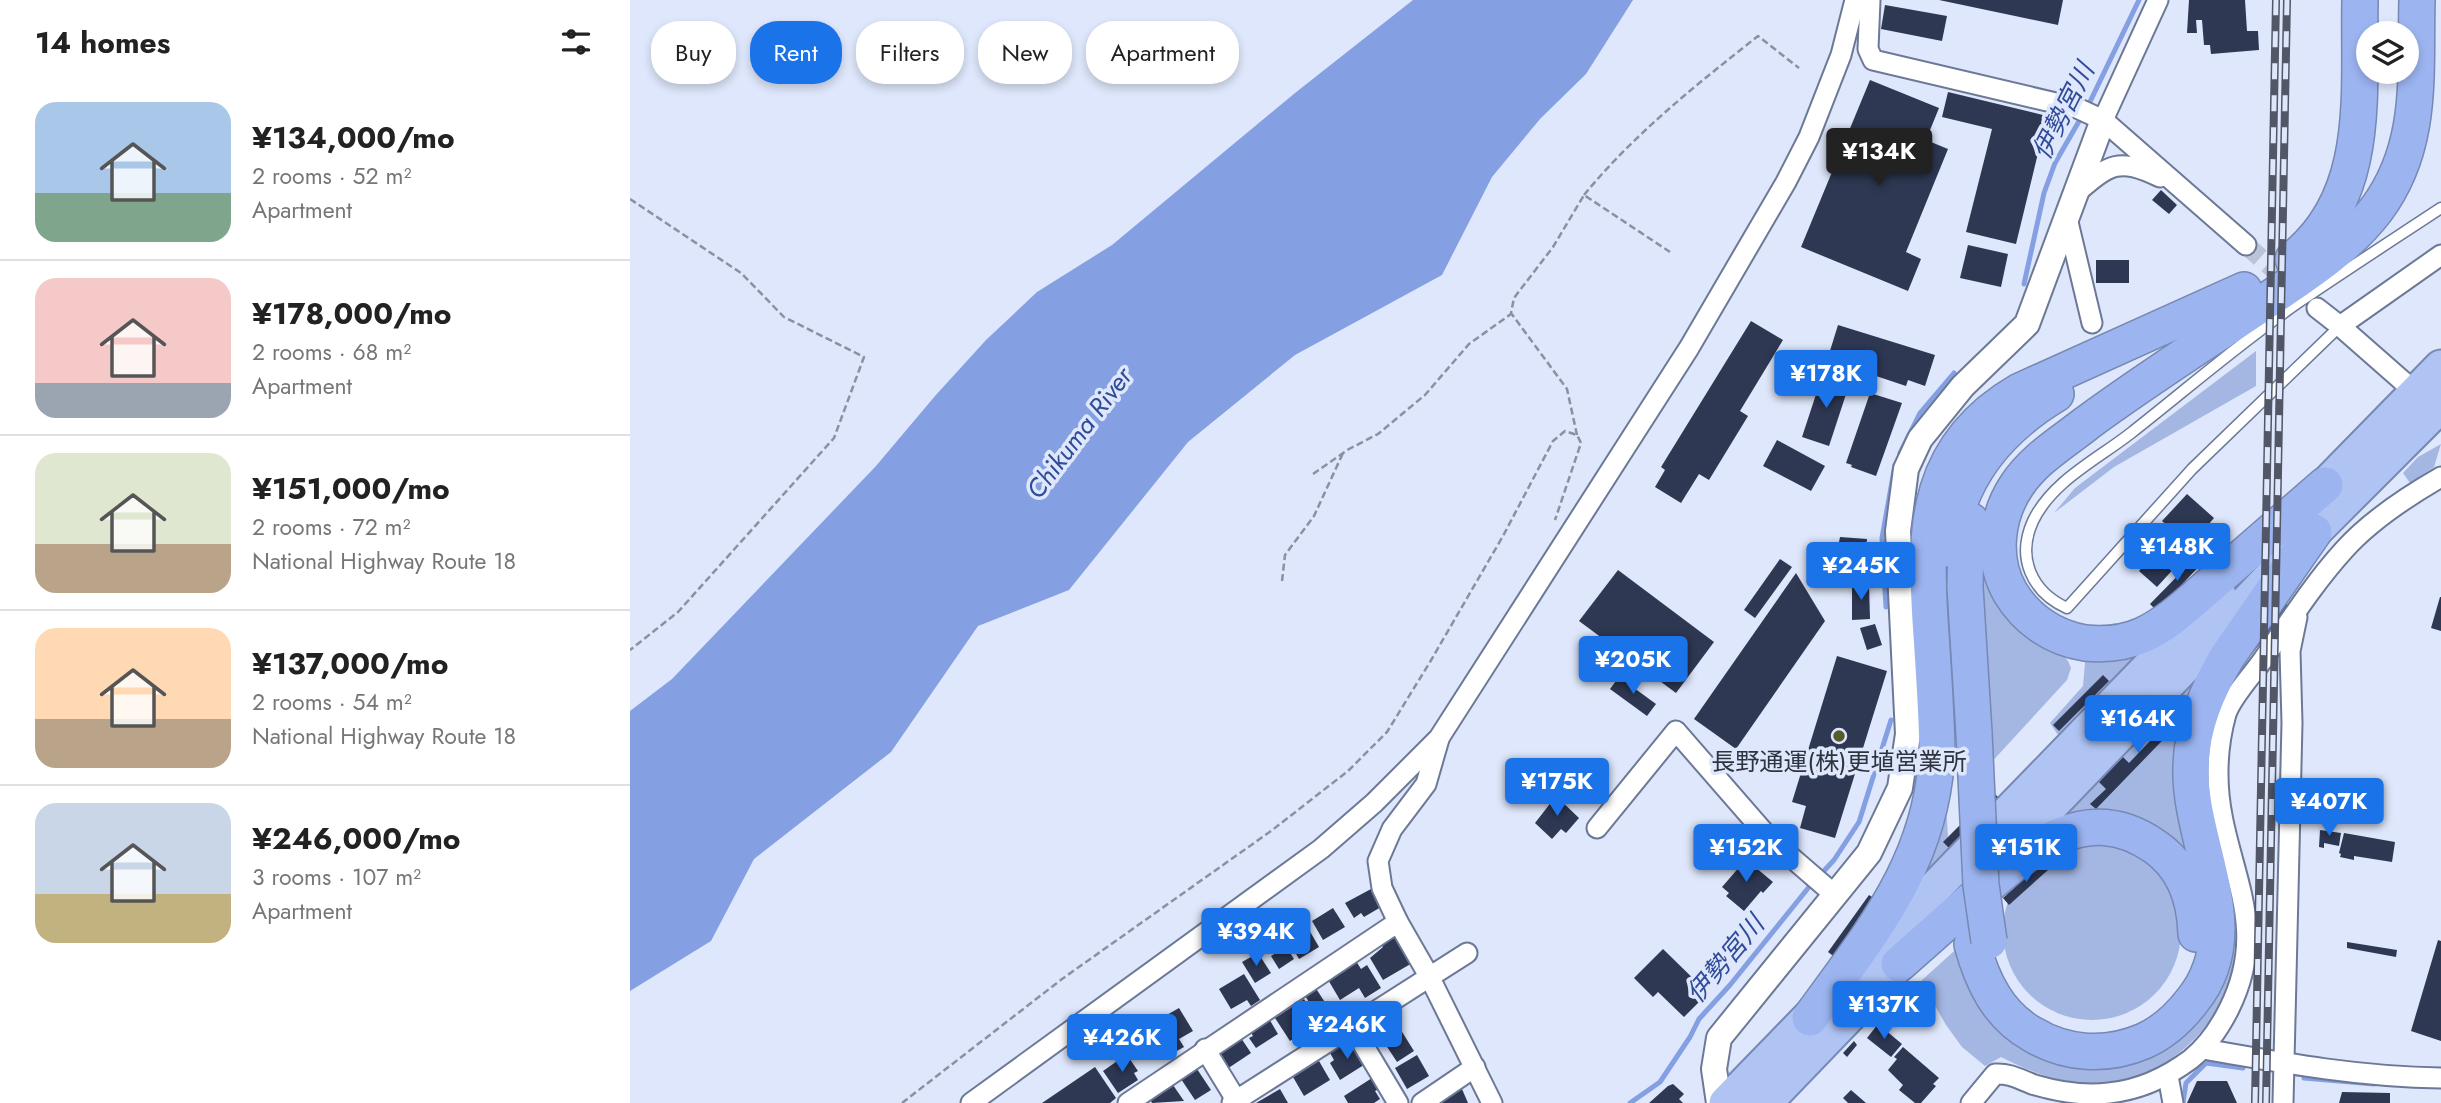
<!DOCTYPE html>
<html lang="en">
<head>
<meta charset="utf-8">
<style>
  :root { --surface:#fff; --page:#f2f2f2; --text:#222; --muted:#767676; --line:#e0e0e0; --accent:#1a73e8 }
  body { margin:0; font-family:Jost,"Noto Sans JP",sans-serif; background:var(--page); color:var(--text); height:100vh; display:flex; flex-direction:column; font-size:26px; white-space:nowrap }
  * { box-sizing:border-box; margin:0 }
  p { font-size:23px; color:var(--muted) }
  .icon { flex:none; width:38px; height:38px; fill:none; stroke:currentColor; stroke-width:2; stroke-linecap:round; stroke-linejoin:round }
  .map { position:relative; flex:1; overflow:hidden }
  .side { display:flex; flex-direction:column; background:var(--surface); width:630px }
  .side>* { flex:none }
  .hud { position:absolute; left:21px; top:21px; width:665px; height:63px; display:flex; gap:14px }
  .buttons { position:absolute; left:1726px; top:21px; display:grid; gap:14px }
  .buttons a { display:grid; place-items:center; width:63px; height:63px; border-radius:50%; background:var(--surface); box-shadow:0 4px 10px #0003; font-size:35px }
  .price { position:absolute; translate:-50% -60px; padding:0 16px; border-radius:7px; background:var(--accent); color:#fff; font-size:23px; line-height:46px; filter:drop-shadow(0 2px 4px #0008) }
  .price::after { content:''; position:absolute; left:50%; top:42px; width:21px; height:16px; margin-left:-10px; background:inherit; clip-path:polygon(0 0,100% 0,50% 100%) }
  .price.active { background:#222; color:#fff }
  ul { padding:0; list-style:none }
  li { display:flex; align-items:center; gap:21px; height:175px; padding:0 35px }
  li+li { border-top:2px solid var(--line) }
  li span { display:grid; place-items:center; flex:none; width:196px; height:140px; border-radius:21px; color:#555 }
  li>.icon { margin-inline-start:auto }
  span .icon { width:84px; height:84px; fill:#fffc; stroke-width:1 }
  li b { font-size:30px }
  h2 { display:flex; justify-content:space-between; align-items:center; height:84px; padding:0 35px; font-size:30px }
  .tag { padding:0 24px; border-radius:28px; background:var(--surface); box-shadow:0 4px 10px #0003; font-size:24px; line-height:63px }
  .tag.active { background:var(--accent); color:#fff }
  main { display:flex; flex:1; min-height:0 }
  .map>svg:first-child { display:block }
</style>
</head>
<body>
<main>
<section class="side">
<h2>14 homes<svg class="icon" aria-label="filters" viewBox="0 0 24 24"><path d="M4 7h16M4 17h16"/><circle cx="9" cy="7" r="2"/><circle cx="15" cy="17" r="2"/></svg></h2>
<ul>
<li><span style="background:linear-gradient(#a9c7e8 65%,#7fa58c 0)"><svg class="icon" aria-label="home" viewBox="0 0 24 24"><path d="M3 11l9-7 9 7M6 9v11h12V9"/></svg></span><div><b>¥134,000/mo</b><p>2 rooms · 52 m²</p><p>Apartment</p></div></li>
<li><span style="background:linear-gradient(#f6c9c9 75%,#9aa5b1 0)"><svg class="icon" aria-label="home" viewBox="0 0 24 24"><path d="M3 11l9-7 9 7M6 9v11h12V9"/></svg></span><div><b>¥178,000/mo</b><p>2 rooms · 68 m²</p><p>Apartment</p></div></li>
<li><span style="background:linear-gradient(#dfe7d0 65%,#b9a48a 0)"><svg class="icon" aria-label="home" viewBox="0 0 24 24"><path d="M3 11l9-7 9 7M6 9v11h12V9"/></svg></span><div><b>¥151,000/mo</b><p>2 rooms · 72 m²</p><p>National Highway Route 18</p></div></li>
<li><span style="background:linear-gradient(#ffd9b3 65%,#b9a48a 0)"><svg class="icon" aria-label="home" viewBox="0 0 24 24"><path d="M3 11l9-7 9 7M6 9v11h12V9"/></svg></span><div><b>¥137,000/mo</b><p>2 rooms · 54 m²</p><p>National Highway Route 18</p></div></li>
<li><span style="background:linear-gradient(#c9d6e8 65%,#c2b280 0)"><svg class="icon" aria-label="home" viewBox="0 0 24 24"><path d="M3 11l9-7 9 7M6 9v11h12V9"/></svg></span><div><b>¥246,000/mo</b><p>3 rooms · 107 m²</p><p>Apartment</p></div></li>
</ul>
</section>
<div class="map">
<svg width="1811" height="1103" viewBox="0 0 1811 1103">
  <rect width="100%" height="100%" fill="#dee7fb"/>
  <g fill="#a4b6e2">
    <polygon points="1626,351 1626,386 1484,467 1424,513 1445,488"/>
    <polygon points="1811,444 1804,467 1780,483 1773,473 1788,457"/>
    <polygon points="1353,561 1438,661 1441,668 1437,680 1358,766 1350,615"/>
    <polygon points="1528,634 1493,674 1428,735 1420,723 1453,686 1456,651"/>
    <polygon points="1577,663 1574,890 1524,837 1409,834"/>
    <polygon points="1315,787 1319,855 1274,901"/>
    <circle cx="1462" cy="931" r="89"/>
    <path d="M 1601,911 C 1606,935 1606,963 1598,986 C 1583,1029 1540,1070 1495,1080 C 1449,1090 1410,1077 1371,1057 L 1355,1066 L 1332,1047 L 1316,1025 L 1291,981 L 1333,943 L 1358,1015 L 1503,1061 Z"/>
  </g>
  <polygon fill="#85a0e2" points="783,0 1003,0 956,74 910,119 862,177 812,275 665,355 558,442 439,590 348,626 261,752 124,859 81,941 0,991 0,711 42,679 246,466 305,396 356,340 407,292 482,245 665,93"/>
  <g fill="none" stroke-linecap="round" stroke-linejoin="round">
    <g stroke="#85a0e2" stroke-width="5">
      <polyline points="1457,108 1509,0"/>
      <polyline points="1394,284 1414,193 1425,163 1452,116"/>
      <polyline points="1270,453 1290,413 1324,373"/>
      <polyline points="1256,607 1252,538 1265,465"/>
      <polyline points="1674,1078 1744,1084"/>
      <polyline points="1000,1103 1030,1082 1060,1037 1069,1019 1100,985 1179,887 1204,860 1229,822 1261,720"/>
      <polyline points="1553,1103 1556,1083 1576,1063 1613,1068"/>
    </g>
  </g>
  <g fill="#2e3853">
    <polygon points="1309,0 1433,0 1428,25"/>
    <polygon points="1559,0 1615,0 1617,31 1628,31 1629,50 1581,54 1580,45 1574,45 1572,20 1566,20 1567,33 1557,33"/>
    <polygon points="1255,5 1317,16 1312,41 1251,29"/>
    <polygon points="1240,80 1309,108 1296,140 1318,149 1276,252 1291,259 1278,291 1171,247"/>
    <polygon points="1318,92 1417,116 1386,244 1336,232 1362,129 1312,117"/>
    <polygon points="1531,190 1547,205 1539,214 1522,200"/>
    <polygon points="1338,245 1378,254 1371,287 1330,278"/>
    <rect x="1466" y="260" width="33" height="23"/>
    <polygon points="1121,321 1153,340 1110,411 1118,416 1079,480 1069,474 1051,503 1025,487 1035,470 1031,467"/>
    <polygon points="1208,325 1305,355 1295,386 1278,380 1276,386 1213,365 1215,359 1199,354"/>
    <polygon points="1193,373 1220,382 1199,446 1172,437"/>
    <polygon points="1240,393 1272,403 1246,476 1221,467 1222,465 1216,463"/>
    <polygon points="1147,440 1195,466 1181,491 1133,466"/>
    <polygon points="1557,494 1584,518 1560,546 1532,521"/>
    <polygon points="1210,537 1237,539 1234,572 1219,571 1219,566 1199,564 1201,545 1204,545 1204,542 1209,542"/>
    <polygon points="1533,544 1540,551 1537,555 1547,565 1527,587 1509,571"/>
    <polygon points="1569,554 1575,560 1527,611 1520,604"/>
    <polygon points="1150,559 1162,567 1125,618 1114,610"/>
    <polygon points="988,570 1084,642 1046,693 949,621"/>
    <polygon points="1166,573 1195,621 1106,749 1064,719"/>
    <polygon points="1239,584 1240,619 1222,620 1222,585"/>
    <polygon points="1810,597 1811,597 1811,631 1801,628"/>
    <polygon points="1652,600 1659,606 1618,659 1611,654"/>
    <polygon points="1245,624 1252,645 1237,650 1230,628"/>
    <polygon points="1207,656 1257,671 1205,838 1170,828 1176,806 1162,802"/>
    <polygon points="1473,675 1479,681 1429,731 1423,725"/>
    <polygon points="989,677 1026,704 1017,716 980,689"/>
    <polygon points="1541,708 1547,714 1550,710 1556,716 1466,809 1460,804 1476,789 1469,782 1493,757 1499,763 1523,738 1517,732"/>
    <polygon points="1363,792 1369,798 1319,848 1313,842"/>
    <polygon points="926,796 949,818 936,833 931,829 922,839 905,823"/>
    <polygon points="1690,830 1711,833 1709,846 1694,843 1694,848 1689,847"/>
    <polygon points="1714,833 1765,842 1762,862 1724,856 1724,860 1710,857 1711,854 1709,853"/>
    <polygon points="1118,857 1127,864 1125,867 1143,882 1133,893 1131,891 1114,911 1096,896 1099,893 1092,887"/>
    <polygon points="1412,863 1418,870 1379,905 1373,898"/>
    <polygon points="741,889 751,907 734,917 731,913 724,918 715,903"/>
    <polygon points="1239,895 1247,900 1206,958 1198,952"/>
    <polygon points="703,908 715,927 693,940 682,921"/>
    <polygon points="675,923 689,947 669,959 655,935"/>
    <polygon points="766,934 784,962 753,980 740,958 753,947 750,943"/>
    <polygon points="650,937 664,959 649,969 641,956 646,953 643,950 639,953 635,947"/>
    <polygon points="1808,940 1811,941 1811,1041 1781,1031"/>
    <polygon points="1717,942 1767,950 1766,957 1717,948"/>
    <polygon points="1033,949 1078,993 1054,1017 1028,992 1023,997 1004,978"/>
    <polygon points="628,953 641,973 625,983 612,962"/>
    <polygon points="726,961 731,969 737,965 751,988 735,998 729,988 710,1000 697,978"/>
    <polygon points="614,974 630,1000 621,1006 617,1000 601,1009 589,989"/>
    <polygon points="685,987 698,1007 687,1015 674,994"/>
    <polygon points="674,999 689,1023 660,1041 645,1018"/>
    <polygon points="549,1008 563,1031 549,1039 554,1047 545,1052 530,1024 536,1020 535,1016"/>
    <polygon points="638,1017 648,1034 626,1048 619,1038 623,1036 619,1029"/>
    <polygon points="764,1019 784,1051 767,1062 746,1030"/>
    <polygon points="1248,1024 1272,1044 1261,1057 1237,1038"/>
    <polygon points="525,1025 541,1052 530,1059 525,1052 519,1055 508,1035"/>
    <polygon points="609,1035 621,1053 597,1069 588,1052"/>
    <polygon points="1224,1041 1227,1045 1217,1057 1213,1053"/>
    <polygon points="715,1044 718,1049 725,1045 737,1063 710,1080 700,1063 704,1060 700,1053"/>
    <polygon points="1273,1047 1309,1078 1303,1084 1306,1086 1291,1103 1285,1103 1269,1090 1273,1085 1258,1070 1267,1059 1264,1057"/>
    <polygon points="787,1055 799,1076 777,1089 765,1068"/>
    <polygon points="493,1057 495,1061 499,1058 508,1071 504,1073 508,1080 488,1093 473,1071"/>
    <polygon points="689,1061 700,1080 674,1096 663,1077"/>
    <polygon points="465,1067 486,1098 480,1103 412,1103"/>
    <polygon points="567,1069 581,1090 565,1100 551,1079"/>
    <polygon points="742,1078 749,1089 745,1091 750,1099 744,1103 718,1103 714,1096"/>
    <polygon points="1567,1081 1597,1081 1607,1103 1557,1103"/>
    <polygon points="1043,1084 1054,1094 1049,1099 1053,1103 1019,1103 1038,1086"/>
    <polygon points="543,1085 554,1101 522,1103 520,1099"/>
    <polygon points="650,1089 658,1103 626,1103"/>
    <polygon points="832,1089 838,1103 812,1103 810,1099"/>
    <polygon points="1221,1090 1236,1103 1218,1103 1213,1098"/>
    <polygon points="1712,1092 1760,1093 1760,1103 1709,1103"/>
  </g>
  <g fill="none" stroke-linecap="round" stroke-linejoin="round">
    <polyline stroke="#bbc3d6" stroke-width="19" stroke-dasharray="19 10" stroke-linecap="butt" points="1616,245 1665,288"/>
    <g stroke="#6c7996" stroke-width="13">
      <path id="service" d="M 1710,326 L 1562,469 L 1437,608 C 1402,592 1386,558 1403,521 C 1422,481 1468,459 1501,433 C 1557,389 1611,342 1669,302 C 1716,270 1764,239 1811,208"/>
    </g>
    <g stroke="#6c7996" stroke-width="23">
      <g id="minor">
        <polyline points="1240,0 1238,49 1243,60 1447,108 1473,120 1616,245"/>
        <polyline points="1473,120 1528,0"/>
        <path d="M 1446,193 C 1480,164 1488,157 1530,177"/>
        <polyline points="1437,218 1462,323"/>
        <polyline points="1687,308 1710,326 1792,398"/>
        <polyline points="1710,326 1811,255"/>
        <polyline points="809,739 796,784 762,829 748,861 752,888 768,922 799,976 862,1103"/>
        <polyline points="967,828 1046,731 1140,839 1205,895"/>
        <polyline points="722,1026 768,1103"/>
        <polyline points="575,1049 608,1103"/>
        <path d="M 1574,1049 C 1653,1063 1730,1077 1811,1078"/>
        <polyline points="1538,1076 1543,1103"/>
        <polyline points="341,1103 691,849 744,803 809,738 1059,348 1156,182 1179,137 1211,55 1225,0"/>
        <polyline points="498,1103 768,922"/>
        <polyline points="602,1103 837,953"/>
        <polyline points="792,1103 845,1067"/>
        <path d="M 1341,1103 L 1365,1074 C 1380,1073 1391,1080 1405,1085 C 1429,1092 1454,1096 1479,1093 C 1509,1090 1537,1077 1561,1059 C 1578,1045 1589,1029 1599,1009 C 1645,917 1587,860 1588,772 C 1588,753 1591,732 1596,714 C 1601,698 1622,675 1632,661 C 1658,624 1683,584 1714,550 C 1739,522 1778,496 1811,477"/>
        <polyline points="1653,1103 1662,723 1660,651 1667,617"/>
      </g>
    </g>
    <g stroke="#6c7996" stroke-width="28">
      <polyline id="tertiary" points="1089,1103 1084,1069 1089,1038 1239,853 1270,788 1278,734 1268,531 1276,469 1290,439 1333,386 1397,324 1473,120"/>
    </g>
    <g stroke="#7688b3" stroke-width="37">
      <g id="trunk">
        <polyline points="1675,506 1811,367"/>
        <polyline points="1359,870 1684,532 1811,405"/>
        <polyline points="1096,1103 1589,595"/>
        <polyline points="1135,1103 1288,944"/>
      </g>
    </g>
    <g stroke="#7688b3" stroke-width="38">
      <g id="motorway">
        <path d="M 1663,259 C 1743,196 1728,91 1730,0"/>
        <path d="M 1695,485 C 1659,516 1624,547 1588,578 C 1564,598 1541,622 1513,635 C 1495,643 1475,645 1455,643 C 1423,638 1396,619 1380,592 C 1361,559 1366,516 1387,485 C 1404,459 1433,442 1457,423 C 1514,381 1574,343 1633,303 C 1673,276 1716,249 1746,210 C 1794,146 1785,75 1787,0"/>
        <polyline points="1341,521 1336,545 1335,587 1344,733"/>
        <path d="M 1319,549 C 1326,479 1368,429 1426,394"/>
        <path d="M 1342,944 C 1352,981 1368,1015 1402,1034 C 1436,1055 1477,1057 1514,1041 C 1534,1032 1549,1018 1562,1001 C 1620,931 1558,844 1561,766 C 1562,726 1577,691 1597,657 L 1684,532"/>
        <path d="M 1269,964 C 1295,941 1320,919 1346,896 C 1396,852 1455,798 1524,846 C 1554,866 1565,899 1566,934"/>
        <path d="M 1180,1018 C 1242,932 1303,861 1307,750 C 1306,706 1303,663 1300,620 C 1294,524 1297,445 1390,391 L 1614,290"/>
      </g>
    </g>
    <g stroke="#8a91a2" stroke-width="2.5" stroke-dasharray="7 3.5" stroke-linecap="butt">
      <path d="M 954,195 C 1004,134 1066,85 1128,36 L 1169,68"/>
      <polyline points="0,199 111,273 154,317 234,357 204,438 48,612 0,650"/>
      <polyline points="947,435 937,389 881,313 884,298 923,247 954,195 1040,252"/>
      <polyline points="683,474 719,449 748,434 795,395 839,344 881,314"/>
      <polyline points="652,581 655,555 684,516 713,453"/>
      <polyline points="272,1103 432,979 641,831 718,771 757,732 800,662 873,536 923,441 935,431 947,435 951,443 925,520"/>
    </g>
    <use href="#service" stroke="#fff" stroke-width="10"/>
    <use href="#minor" stroke="#fff" stroke-width="19"/>
    <use href="#tertiary" stroke="#fff" stroke-width="24"/>
    <use href="#trunk" stroke="#b0c4f4" stroke-width="33"/>
    <use href="#motorway" stroke="#9cb5f1" stroke-width="35"/>
    <g stroke="#515766" stroke-width="8">
      <g id="rail">
        <polyline points="1625,1103 1646,0"/>
        <polyline points="1636,1103 1657,0"/>
      </g>
    </g>
    <use href="#rail" stroke="#dee7fb" stroke-width="5" stroke-dasharray="16" stroke-linecap="butt"/>
    <g stroke="#7688b3" stroke-width="38" stroke-linecap="butt">
      <polyline id="motorway-bridge" points="1344,733 1351,885 1359,941"/>
    </g>
    <use href="#motorway-bridge" stroke="#9cb5f1" stroke-width="35"/>
  </g>
  <circle fill="#545c2b" stroke="#dee7fb" stroke-width="2.5" cx="1209" cy="736" r="7"/>
  <g text-anchor="middle" stroke-width="7" stroke-linejoin="round" paint-order="stroke">
    <g font-size="24" fill="#2e3340" stroke="#dee7fb">
      <text x="1209" y="770">長野通運(株)更埴営業所</text>
    </g>
    <g font-size="26" font-style="italic" fill="#304b99" stroke="#dee7fb">
      <text transform="translate(1433 111) rotate(-63)" y="9">伊勢宮川</text>
      <text transform="translate(449 433) rotate(-53)" y="9">Chikuma River</text>
      <text transform="translate(1095 959) rotate(-50)" y="9">伊勢宮川</text>
    </g>
  </g>
</svg>
<div class="buttons">
<a><svg class="icon" aria-label="layers" viewBox="0 0 24 24"><path d="M12 4l9 5-9 5-9-5zM3 14l9 5 9-5"/></svg></a>
</div>
<b class="price active" style="left:1249px;top:188px">¥134K</b>
<b class="price" style="left:1196px;top:410px">¥178K</b>
<b class="price" style="left:1547px;top:583px">¥148K</b>
<b class="price" style="left:1231px;top:602px">¥245K</b>
<b class="price" style="left:1003px;top:696px">¥205K</b>
<b class="price" style="left:1508px;top:755px">¥164K</b>
<b class="price" style="left:927px;top:818px">¥175K</b>
<b class="price" style="left:1699px;top:838px">¥407K</b>
<b class="price" style="left:1116px;top:884px">¥152K</b>
<b class="price" style="left:1396px;top:884px">¥151K</b>
<b class="price" style="left:626px;top:968px">¥394K</b>
<b class="price" style="left:1254px;top:1041px">¥137K</b>
<b class="price" style="left:717px;top:1061px">¥246K</b>
<b class="price" style="left:492px;top:1074px">¥426K</b>
<div class="hud">
<a class="tag">Buy</a>
<a class="tag active">Rent</a>
<a class="tag">Filters</a>
<a class="tag">New</a>
<a class="tag">Apartment</a>
</div>
</div>
</main>
</body>
</html>
